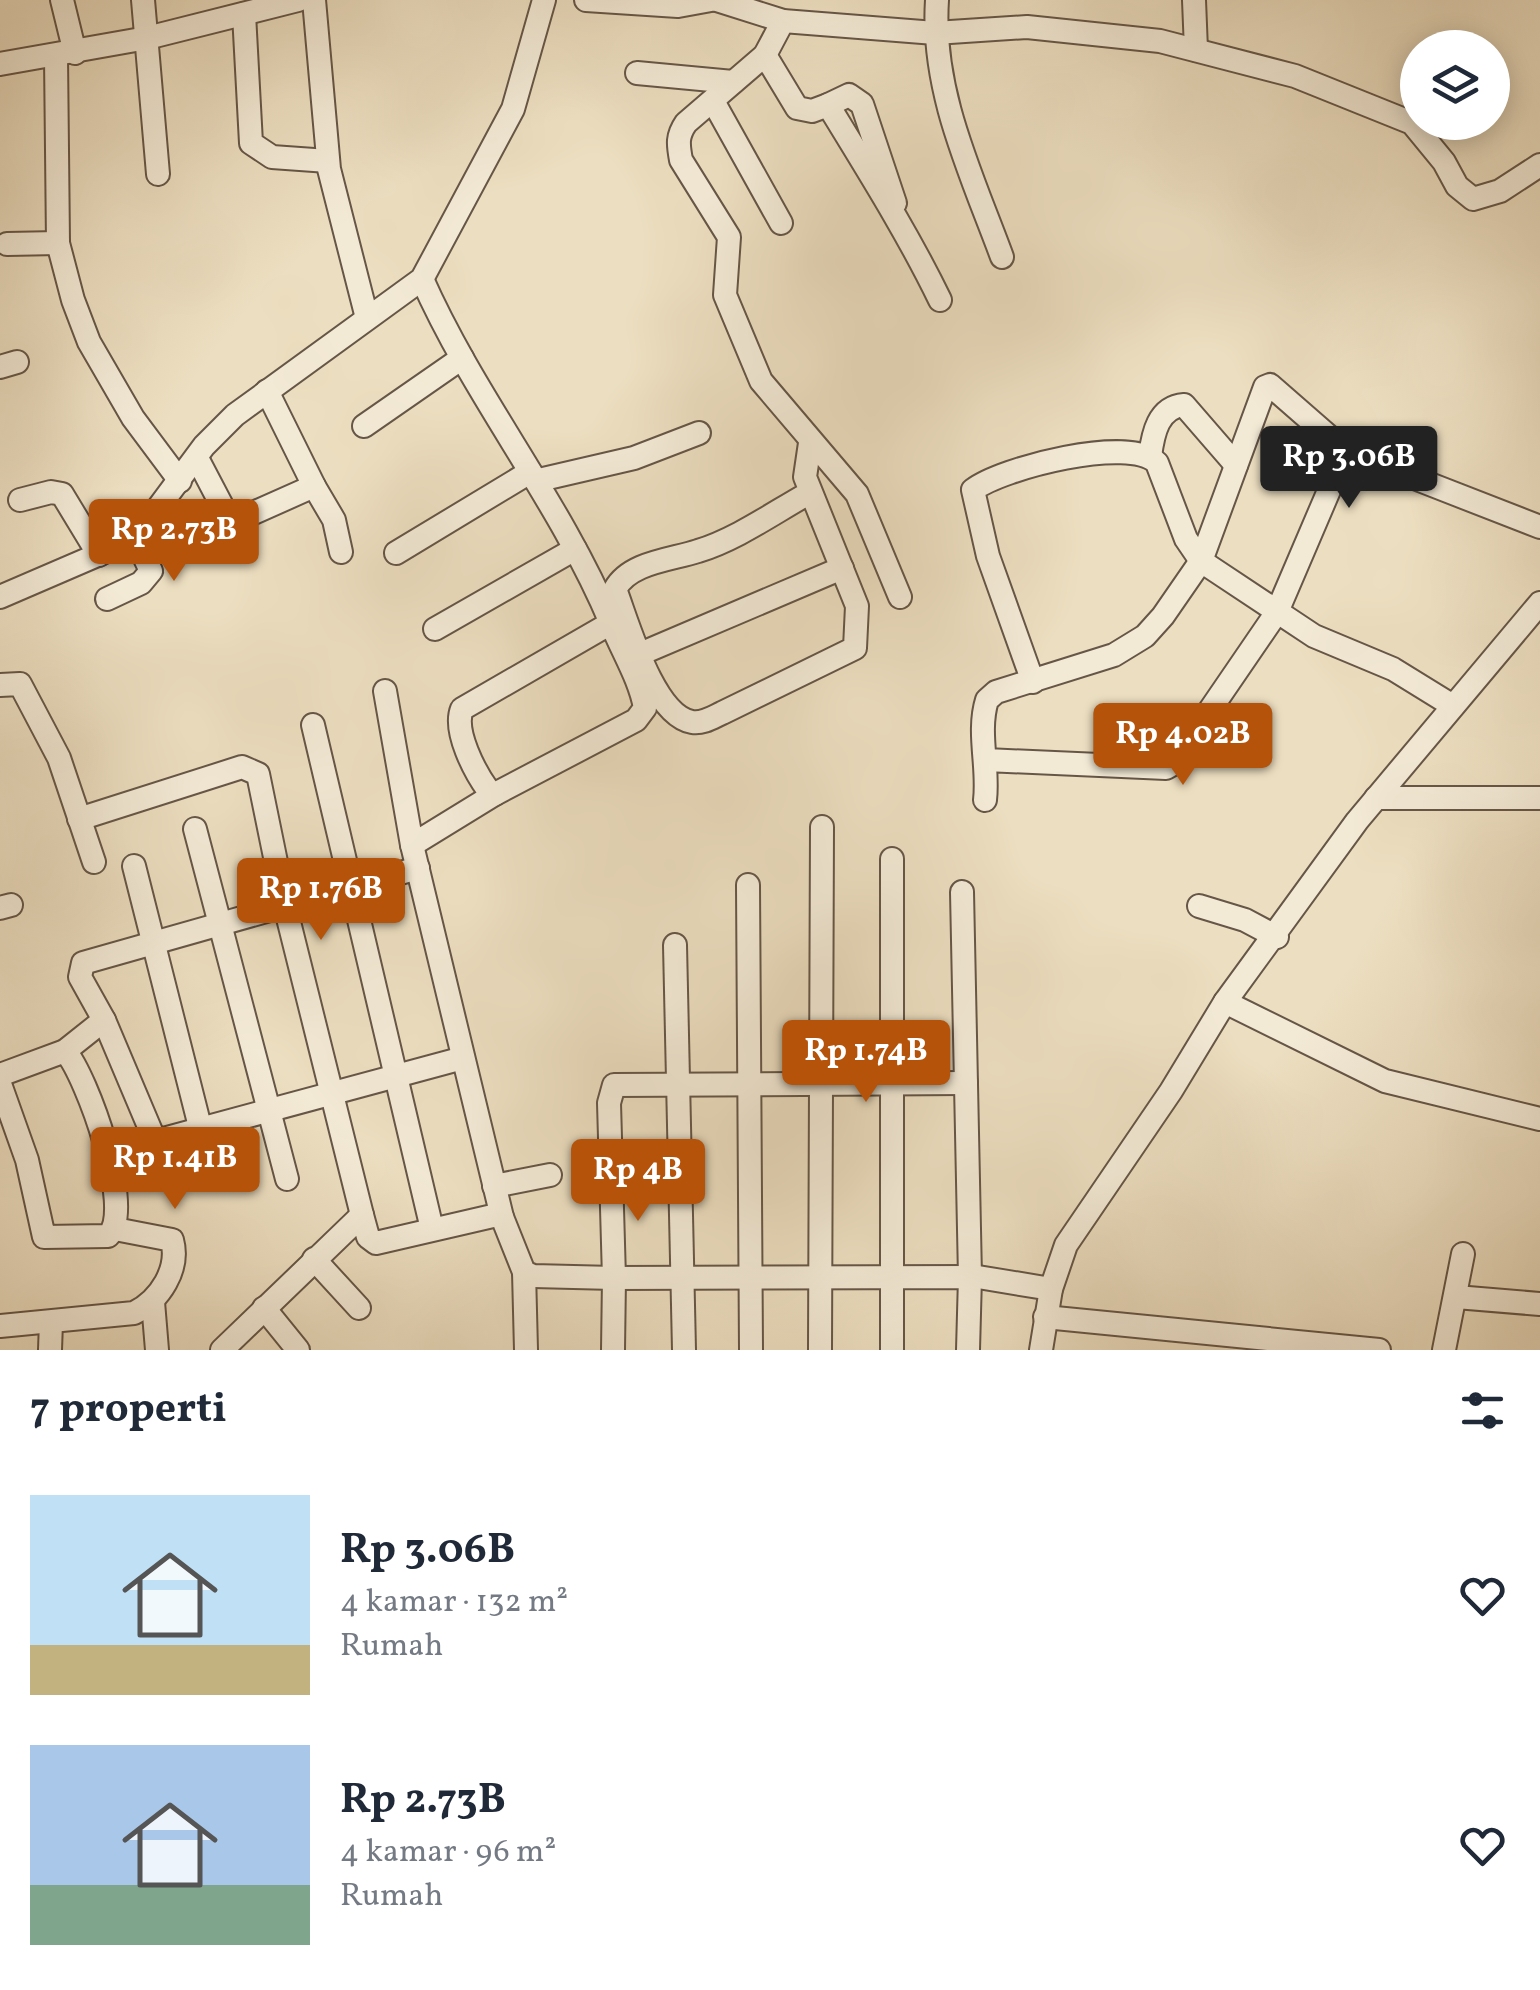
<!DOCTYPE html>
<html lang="id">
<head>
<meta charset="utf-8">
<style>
  :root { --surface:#fff; --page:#f6f6f7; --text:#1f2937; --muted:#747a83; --accent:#b45309 }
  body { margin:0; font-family:Vollkorn,serif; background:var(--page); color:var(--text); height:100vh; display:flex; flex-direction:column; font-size:38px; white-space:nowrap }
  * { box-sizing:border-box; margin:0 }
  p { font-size:32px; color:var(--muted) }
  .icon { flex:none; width:55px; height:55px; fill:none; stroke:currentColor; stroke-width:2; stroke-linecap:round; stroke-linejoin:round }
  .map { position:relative; height:1350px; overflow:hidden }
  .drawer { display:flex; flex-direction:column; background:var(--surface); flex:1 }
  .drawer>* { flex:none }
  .controls { position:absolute; left:1400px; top:30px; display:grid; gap:20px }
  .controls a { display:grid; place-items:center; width:110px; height:110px; border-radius:50%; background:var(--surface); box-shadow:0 5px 25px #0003; font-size:50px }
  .price { position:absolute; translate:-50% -85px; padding:0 22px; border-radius:10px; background:var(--accent); color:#fff; font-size:32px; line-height:65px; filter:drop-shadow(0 2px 5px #0008) }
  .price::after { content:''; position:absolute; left:50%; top:60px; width:30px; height:22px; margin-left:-15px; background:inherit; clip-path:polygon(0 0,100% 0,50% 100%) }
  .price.current { background:#222; color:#fff }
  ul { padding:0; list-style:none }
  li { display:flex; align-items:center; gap:30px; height:250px; padding:0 30px }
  li span { display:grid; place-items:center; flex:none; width:280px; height:200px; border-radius:0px; color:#555 }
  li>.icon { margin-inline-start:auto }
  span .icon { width:120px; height:120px; fill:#fffc; stroke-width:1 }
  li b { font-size:42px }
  h2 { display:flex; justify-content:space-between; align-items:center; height:120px; padding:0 30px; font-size:42px }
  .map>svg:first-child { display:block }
</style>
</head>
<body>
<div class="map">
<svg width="1540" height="1350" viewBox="0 0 1540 1350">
  <rect width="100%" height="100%" fill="#ecdec0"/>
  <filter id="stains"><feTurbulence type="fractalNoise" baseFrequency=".002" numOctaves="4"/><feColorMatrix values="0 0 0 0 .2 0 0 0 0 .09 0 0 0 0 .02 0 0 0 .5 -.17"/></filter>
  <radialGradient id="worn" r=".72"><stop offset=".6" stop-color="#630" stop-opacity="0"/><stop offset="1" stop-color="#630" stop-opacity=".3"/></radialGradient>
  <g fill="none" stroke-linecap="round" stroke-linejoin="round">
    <g stroke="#665647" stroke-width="26">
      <g id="minor">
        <polyline points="62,0 75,53"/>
        <polyline points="143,0 158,174"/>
        <polyline points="314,0 329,169 367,318"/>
        <polyline points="586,0 678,6 711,0"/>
        <polyline points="717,0 783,21 935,33 1027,27 1160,41 1295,76 1412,123 1444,162 1457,186 1473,199 1500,191 1540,165"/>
        <path d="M 937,0 C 931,91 971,173 1002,257"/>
        <polyline points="1194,0 1196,50"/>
        <polyline points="244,14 251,143 272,157 328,161"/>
        <path d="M 783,21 L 765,55 L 686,123 C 677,136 678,144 681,160 L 729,237 L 725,295 L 761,381 L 857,494 L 900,597"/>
        <path d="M 765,55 L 797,108 L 812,111 L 828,105 C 867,169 907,232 940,300"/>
        <polyline points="56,57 58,243 73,300 89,342 133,418 180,481"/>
        <polyline points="0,64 147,38 298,0"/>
        <polyline points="637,73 733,82"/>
        <polyline points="713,101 781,223"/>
        <polyline points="828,105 849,95 862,104 895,203"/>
        <polyline points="7,244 58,243"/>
        <path d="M 422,279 C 475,399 560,501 611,623 C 622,651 640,679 645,708 L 636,720 L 495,794 L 488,790 C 475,772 453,731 462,709 L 611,623"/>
        <polyline points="0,367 17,362"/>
        <polyline points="364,426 462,358"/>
        <path d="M 1150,456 C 1153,434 1158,407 1184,405 L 1236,465"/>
        <polyline points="197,458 231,523 314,486 267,391"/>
        <polyline points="1404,474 1540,527"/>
        <polyline points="539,480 634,458 699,433"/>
        <polyline points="314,486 334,520 341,552"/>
        <path d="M 809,493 C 773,513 737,539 698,551 C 671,560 630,562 615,589 C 628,623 653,715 692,722 C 703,724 713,717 722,713 L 855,648 L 857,606 L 805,477 L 810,443"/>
        <polyline points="20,500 51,492 62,494 99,555"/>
        <polyline points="396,553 530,472"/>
        <polyline points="0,597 116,547 158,508 204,446 235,415 422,279 513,109 544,0"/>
        <polyline points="107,599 141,583 151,571 133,533"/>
        <polyline points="435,629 575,549"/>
        <polyline points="640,654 842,568"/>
        <path d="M 1033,682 L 988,556 L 973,490 C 1001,468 1130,435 1157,463 L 1186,539 L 1201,561 L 1314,636 L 1393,669 L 1453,706"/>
        <polyline points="0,685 20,684 59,758 94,862"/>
        <polyline points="385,691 412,845 495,794"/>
        <polyline points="313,725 432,1229"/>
        <polyline points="1376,798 1540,798"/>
        <path d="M 985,800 C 989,767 977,732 987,700 L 996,692 L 1114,655 L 1145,636 L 1163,616 L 1201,561 L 1265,387 L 1270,385 L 1333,440 L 1342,460 L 1277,612 L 1173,764 L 1166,768 L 986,760"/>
        <polyline points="79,819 242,767 258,774 285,906 362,1215"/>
        <polyline points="195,829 287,1179"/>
        <polyline points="412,845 502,1217"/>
        <polyline points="892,859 892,1350"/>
        <polyline points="134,866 213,1178"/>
        <polyline points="748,885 751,1350"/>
        <polyline points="962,892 970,1277 968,1350"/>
        <polyline points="1199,906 1245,920 1277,937"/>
        <polyline points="0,908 11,905"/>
        <polyline points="675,945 684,1350"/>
        <polyline points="1225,1002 1385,1081 1540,1119"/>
        <polyline points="104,1020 153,1136 163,1139 463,1058"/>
        <polyline points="0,1075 65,1051 104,1020 80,977 83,963 418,868"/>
        <polyline points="966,1083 614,1085 609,1103 614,1278 978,1277 1051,1289"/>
        <path d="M 0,1084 L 27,1160 L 44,1237 L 108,1236 C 135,1210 87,1076 65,1051"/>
        <polyline points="494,1186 550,1175"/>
        <polyline points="314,1259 359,1308"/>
        <polyline points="524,1272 526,1350"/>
        <polyline points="1456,1297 1540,1304"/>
        <polyline points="153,1302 157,1350"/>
        <polyline points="264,1308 298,1350"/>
        <polyline points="1045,1317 1379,1350"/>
        <path d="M 0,1326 L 134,1313 C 160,1300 180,1269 172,1240 L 115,1229"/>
        <polyline points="50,1350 51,1322"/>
        <polyline points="222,1350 362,1215 368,1237 376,1243 497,1215 502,1217 524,1272 533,1276 614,1278 613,1350"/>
        <polyline points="820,1350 822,827"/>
        <polyline points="1041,1350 1051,1289 1066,1245 1171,1091 1225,1002 1357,821 1540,603"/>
        <polyline points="1444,1350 1463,1254"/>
      </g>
    </g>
    <use href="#minor" stroke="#f3ead6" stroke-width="22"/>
  </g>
  <rect width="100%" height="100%" filter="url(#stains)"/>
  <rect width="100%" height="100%" fill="url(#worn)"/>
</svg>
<div class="controls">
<a><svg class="icon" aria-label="layers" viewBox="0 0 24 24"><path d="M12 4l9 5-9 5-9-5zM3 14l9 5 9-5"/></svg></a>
</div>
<b class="price current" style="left:1349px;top:511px">Rp 3.06B</b>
<b class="price" style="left:174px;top:584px">Rp 2.73B</b>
<b class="price" style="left:1183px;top:788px">Rp 4.02B</b>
<b class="price" style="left:321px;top:943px">Rp 1.76B</b>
<b class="price" style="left:866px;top:1105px">Rp 1.74B</b>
<b class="price" style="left:175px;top:1212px">Rp 1.41B</b>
<b class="price" style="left:638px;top:1224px">Rp 4B</b>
</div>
<section class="drawer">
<h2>7 properti<svg class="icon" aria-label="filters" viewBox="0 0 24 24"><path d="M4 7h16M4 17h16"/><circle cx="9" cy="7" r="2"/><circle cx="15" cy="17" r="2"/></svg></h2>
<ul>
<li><span style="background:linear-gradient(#bfe0f5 75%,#c2b280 0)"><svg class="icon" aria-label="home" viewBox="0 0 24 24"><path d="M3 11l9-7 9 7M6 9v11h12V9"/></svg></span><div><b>Rp 3.06B</b><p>4 kamar · 132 m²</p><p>Rumah</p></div><svg class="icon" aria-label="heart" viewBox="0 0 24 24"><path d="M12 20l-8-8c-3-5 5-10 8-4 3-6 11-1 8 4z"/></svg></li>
<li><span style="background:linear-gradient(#a9c7e8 70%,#7fa58c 0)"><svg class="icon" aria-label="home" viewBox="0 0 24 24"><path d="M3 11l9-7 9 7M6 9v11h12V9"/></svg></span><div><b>Rp 2.73B</b><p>4 kamar · 96 m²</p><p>Rumah</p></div><svg class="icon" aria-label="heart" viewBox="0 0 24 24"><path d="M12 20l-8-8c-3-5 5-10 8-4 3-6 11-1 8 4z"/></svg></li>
</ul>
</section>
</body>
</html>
